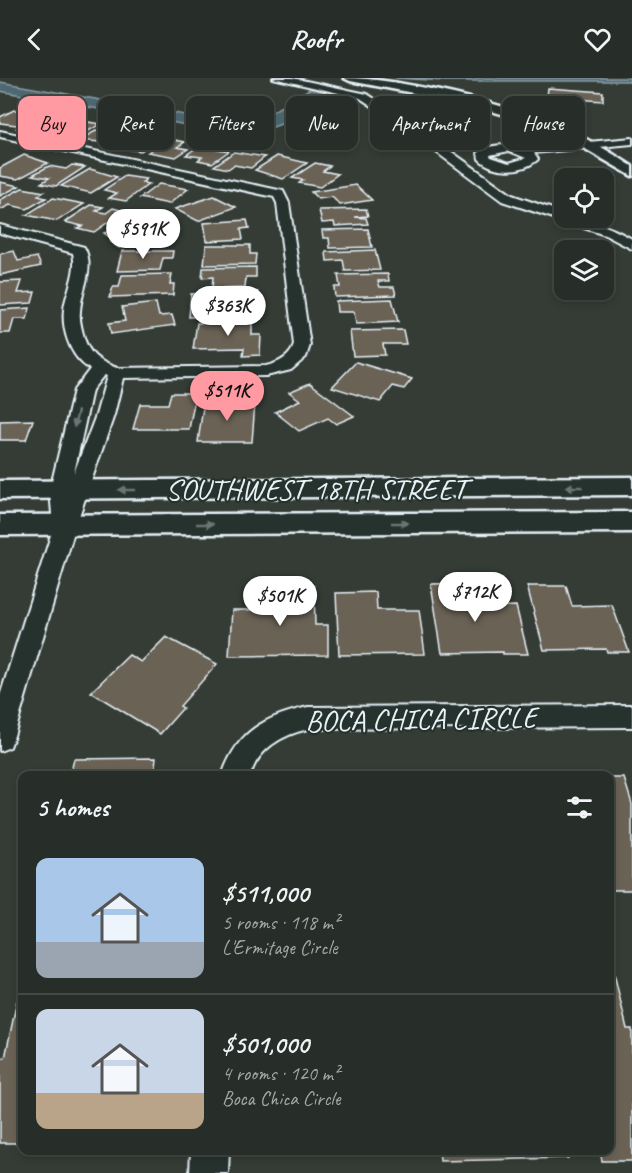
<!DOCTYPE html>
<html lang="en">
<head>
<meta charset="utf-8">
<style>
  :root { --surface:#272d28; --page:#2f3530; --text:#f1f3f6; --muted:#a4a8a8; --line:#434945; --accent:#ff9aa2 }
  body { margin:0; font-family:Caveat,sans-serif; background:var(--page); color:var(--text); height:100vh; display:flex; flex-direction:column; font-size:22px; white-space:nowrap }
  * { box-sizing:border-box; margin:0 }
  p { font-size:20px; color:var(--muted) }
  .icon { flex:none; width:33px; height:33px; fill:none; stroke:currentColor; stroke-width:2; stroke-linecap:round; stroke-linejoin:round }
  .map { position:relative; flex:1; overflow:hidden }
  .side { position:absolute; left:18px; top:693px; width:596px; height:384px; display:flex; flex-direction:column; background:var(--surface); border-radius:12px; box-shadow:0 3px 9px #0003,0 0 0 2px var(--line) }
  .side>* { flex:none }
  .hud { position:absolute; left:18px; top:18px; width:597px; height:54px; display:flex; gap:12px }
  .tools { position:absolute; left:554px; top:90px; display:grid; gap:12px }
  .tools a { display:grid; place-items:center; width:60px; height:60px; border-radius:12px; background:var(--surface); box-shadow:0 3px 9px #0003,0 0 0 2px var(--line); font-size:30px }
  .price { position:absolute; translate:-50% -51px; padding:0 14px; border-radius:21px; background:#fff; color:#222; font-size:20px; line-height:39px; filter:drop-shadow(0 2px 3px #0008) }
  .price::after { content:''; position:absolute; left:50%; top:36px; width:18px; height:14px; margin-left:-9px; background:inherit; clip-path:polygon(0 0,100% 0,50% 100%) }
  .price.active { background:var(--accent); color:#111 }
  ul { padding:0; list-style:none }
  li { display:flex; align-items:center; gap:18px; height:150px; padding:0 18px }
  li+li { border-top:2px solid var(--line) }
  li span { display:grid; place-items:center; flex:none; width:168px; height:120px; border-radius:12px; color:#555 }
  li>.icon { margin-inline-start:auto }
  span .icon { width:72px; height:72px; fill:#fffc; stroke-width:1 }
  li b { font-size:26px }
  h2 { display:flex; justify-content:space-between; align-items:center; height:72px; padding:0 18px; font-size:26px }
  .tag { padding:0 21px; border-radius:12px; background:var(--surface); box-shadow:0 3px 9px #0003,0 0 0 2px var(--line); font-size:21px; line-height:54px }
  .tag.active { background:var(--accent); color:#111 }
  header { display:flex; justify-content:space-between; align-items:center; height:78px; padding:0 18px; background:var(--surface); font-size:27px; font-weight:800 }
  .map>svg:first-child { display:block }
</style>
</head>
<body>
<header><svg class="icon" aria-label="back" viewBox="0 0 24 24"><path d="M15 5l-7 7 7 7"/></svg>Roofr<svg class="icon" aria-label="heart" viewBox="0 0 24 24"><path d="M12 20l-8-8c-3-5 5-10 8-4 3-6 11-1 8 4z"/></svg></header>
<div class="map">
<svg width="632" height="1095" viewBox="0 0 632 1095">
  <rect width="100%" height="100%" fill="#343c35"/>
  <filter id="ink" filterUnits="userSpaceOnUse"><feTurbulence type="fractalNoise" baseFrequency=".0167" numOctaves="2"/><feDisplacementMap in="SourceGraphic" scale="12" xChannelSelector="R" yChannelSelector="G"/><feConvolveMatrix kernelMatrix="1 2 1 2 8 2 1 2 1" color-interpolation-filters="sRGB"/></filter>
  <g filter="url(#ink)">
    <g fill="#4d6772" stroke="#8b9ea8" stroke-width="1.5">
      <polygon points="395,0 632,0 632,3 445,3"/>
      <path d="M 0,4 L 241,47 L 254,45 L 309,11 L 334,15 C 305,35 272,56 236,56 L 0,13 Z"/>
    </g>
    <g fill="#6a6254" stroke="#e8f1f8" stroke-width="1.5">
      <polygon points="548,10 603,14 603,23 547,19"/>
      <polygon points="14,32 29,34 19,40 29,41 17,47 0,45 0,39"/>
      <polygon points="39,38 67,42 51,52 17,50"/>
      <polygon points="74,42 101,46 76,60 49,55"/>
      <polygon points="105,48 114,49 108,53 126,56 110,65 79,62"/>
      <polygon points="128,58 157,62 141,73 126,71 131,68 116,66"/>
      <polygon points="169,61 185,64 177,69 188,71 176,79 148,74"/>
      <polygon points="199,68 229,73 212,85 198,82 202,79 186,77"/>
      <polygon points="234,74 265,79 251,90 234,87 228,91 214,88"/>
      <polygon points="24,77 48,85 18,101 0,98 0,90"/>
      <polygon points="277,78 307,85 283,101 255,92"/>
      <polygon points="315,85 330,88 323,93 338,96 320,109 299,105 303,102 292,100"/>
      <polygon points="72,87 85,89 56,108 41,105 49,100 32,97 49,88 66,91"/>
      <polygon points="90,91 117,99 91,115 61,108"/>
      <polygon points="125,98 146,101 142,105 149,106 126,123 109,120 117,115 104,112"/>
      <polygon points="0,104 19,108 0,118"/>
      <polygon points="159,106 188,111 169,126 140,120"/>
      <polygon points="356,107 372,122 340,127 332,119 318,121 311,114"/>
      <polygon points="22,110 44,114 38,118 46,120 27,131 10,127 0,132 0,122"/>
      <polygon points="214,118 236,129 198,143 175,131"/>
      <polygon points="53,120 84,126 57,143 26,137"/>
      <polygon points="91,127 103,129 96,133 106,135 113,130 124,133 94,154 77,150 82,148 65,144"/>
      <polygon points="366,131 368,138 355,139 366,140 368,146 335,148 334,144 322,145 319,132"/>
      <polygon points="247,142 249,150 241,151 243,161 207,163 204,145"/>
      <polygon points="141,143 162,157 119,170 110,164 115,163 104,155"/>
      <polygon points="368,151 372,169 330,170 329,160 323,160 322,152"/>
      <polygon points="206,167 250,167 250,176 256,176 255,186 204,187"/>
      <polygon points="375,172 380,192 345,193 343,182 327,183 326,174"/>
      <polygon points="14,173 18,183 37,179 41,188 0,197 0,176"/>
      <polygon points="122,173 173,173 172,180 163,180 160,192 117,193"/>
      <polygon points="256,189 256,199 246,199 245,210 212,211 213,199 202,200 203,190"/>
      <polygon points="172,196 170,206 174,206 173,217 110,219 113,209 119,209 122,197"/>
      <polygon points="388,196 389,203 378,203 380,209 394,209 396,217 335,219 334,209 340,209 338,197"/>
      <polygon points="22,203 18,215 35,214 32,225 0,227 0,204"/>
      <polygon points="258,214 258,224 251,224 251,237 189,239 191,216"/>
      <polygon points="392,221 398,244 356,246 354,234 337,234 336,223"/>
      <polygon points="156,225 159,238 172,237 175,247 111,256 109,245 125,243 122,229"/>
      <polygon points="30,230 27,241 14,241 10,255 0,255 0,232"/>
      <polygon points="252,244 252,257 261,257 260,277 243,278 244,270 193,271 197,245"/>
      <polygon points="403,252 406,266 383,266 385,277 353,278 350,253"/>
      <polygon points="356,284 412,301 404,311 393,308 380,324 332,309"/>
      <polygon points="310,305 354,338 336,346 328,340 299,353 275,334 300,322 289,314"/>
      <polygon points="171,315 196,315 189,351 133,351 140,326 168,326"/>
      <polygon points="227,321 226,325 255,325 252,364 198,364 204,322"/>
      <polygon points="33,342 26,362 0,362 0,343"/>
      <polygon points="473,505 478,529 516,528 528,576 503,576 503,574 442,575 431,506"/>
      <polygon points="273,508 314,508 315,547 328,547 328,577 229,578 232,532 273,532"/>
      <polygon points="527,508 566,508 572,528 612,527 629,574 607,574 606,571 544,572"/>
      <polygon points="376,514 377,532 419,532 425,576 339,577 336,515"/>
      <polygon points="166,559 217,586 180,628 183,630 160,656 91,614 129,577 141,584"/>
      <polygon points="156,680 154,698 70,698 74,681"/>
      <polygon points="609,700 624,700 632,726 632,812 609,812"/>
      <polygon points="609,895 614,895 627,951 632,951 632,1083 602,1083 600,1072 609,1072"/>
      <polygon points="17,923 22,923 22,1065 0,1065 0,980 5,980"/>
      <polygon points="439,1072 566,1072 568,1080 440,1083"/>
    </g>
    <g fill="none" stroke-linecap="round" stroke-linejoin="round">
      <g stroke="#e8f1f8" stroke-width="4">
        <g id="minor">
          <path d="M 273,0 L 292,0 L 367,16 L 397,35 L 512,117 L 564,135 L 564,140 C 588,140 611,149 632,161 L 632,171 L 605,157 L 502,123 L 389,39 L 360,20 Z"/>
          <path d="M 0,53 L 283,113 L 289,125 L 310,267 L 306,279 L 291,292 L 266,298 L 123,300 L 114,337 L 76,447 L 13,661 L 10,669 L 0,673 L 0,618 L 56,441 L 52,436 L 50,412 L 74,312 L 90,291 C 69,279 60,248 65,225 C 69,208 77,192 73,175 L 0,155 L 0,147 L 84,169 C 96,189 81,212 80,233 C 79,241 81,248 83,256 C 88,276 98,283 117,290 L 266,288 C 278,285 290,280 294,267 L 277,125 L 274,119 L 0,59 ZM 104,297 L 107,298 L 96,337 L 74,395 L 92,312 Z"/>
          <path d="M 632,60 L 632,66 L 534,75 L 538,81 L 536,83 C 521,95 493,95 479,81 L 478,75 C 490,65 508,66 522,70 ZM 509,73 L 526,80 L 509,85 L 491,79 L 490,77 Z"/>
          <path d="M 632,627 L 632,649 L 308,651 C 282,657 258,671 250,698 L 222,698 C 237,653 264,639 308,629 Z"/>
          <polygon points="191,1072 229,1072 228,1095 190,1095"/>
        </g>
      </g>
      <g stroke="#e8f1f8" stroke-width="5">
        <path id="tertiary" d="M 344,0 C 375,0 405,6 435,12 C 506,27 572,47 632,88 L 632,98 L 563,58 L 529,44 L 460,24 L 350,3 Z"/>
      </g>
      <g stroke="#e8f1f8" stroke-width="5">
        <g id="secondary">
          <polygon points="632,399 632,417 0,421 0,403"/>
          <polygon points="632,434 632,454 0,457 0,437"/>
        </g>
      </g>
      <use href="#minor" fill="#26332d" fill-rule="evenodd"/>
      <use href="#tertiary" fill="#26332d" fill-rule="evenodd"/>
      <use href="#secondary" fill="#26332d" fill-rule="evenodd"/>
    </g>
    <defs><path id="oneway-solid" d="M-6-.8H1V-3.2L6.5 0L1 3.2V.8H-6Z" transform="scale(1.5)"/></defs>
    <g fill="#6a7674">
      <use href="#oneway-solid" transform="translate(76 341) rotate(103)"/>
      <use href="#oneway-solid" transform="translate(574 409) rotate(180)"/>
      <use href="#oneway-solid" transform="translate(127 412) rotate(180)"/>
      <use href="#oneway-solid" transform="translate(400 445)"/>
      <use href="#oneway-solid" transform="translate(205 446)"/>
    </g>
  </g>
  <g text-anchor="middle" stroke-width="4.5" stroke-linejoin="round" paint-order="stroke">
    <g font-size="30" fill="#e8f1f8" stroke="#26332d">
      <text x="316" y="421">SOUTHWEST 18TH STREET</text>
      <text transform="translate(421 641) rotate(-1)" y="10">BOCA CHICA CIRCLE</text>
    </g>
  </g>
</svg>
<div class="tools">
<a><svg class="icon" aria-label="locate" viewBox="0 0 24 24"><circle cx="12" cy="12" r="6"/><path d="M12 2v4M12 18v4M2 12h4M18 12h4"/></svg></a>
<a><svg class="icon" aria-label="layers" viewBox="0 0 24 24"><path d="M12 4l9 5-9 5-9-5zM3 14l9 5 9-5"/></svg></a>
</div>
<b class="price" style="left:143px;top:182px">$591K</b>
<b class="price" style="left:228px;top:259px">$363K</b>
<b class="price active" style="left:227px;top:344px">$511K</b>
<b class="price" style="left:475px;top:545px">$712K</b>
<b class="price" style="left:280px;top:549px">$501K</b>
<div class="hud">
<a class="tag active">Buy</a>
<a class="tag">Rent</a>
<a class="tag">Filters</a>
<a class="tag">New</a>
<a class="tag">Apartment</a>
<a class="tag">House</a>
</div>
<section class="side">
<h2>5 homes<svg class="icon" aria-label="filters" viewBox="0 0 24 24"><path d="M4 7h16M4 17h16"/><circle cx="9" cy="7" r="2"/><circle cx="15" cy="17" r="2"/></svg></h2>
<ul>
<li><span style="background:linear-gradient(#a9c7e8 70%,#9aa5b1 0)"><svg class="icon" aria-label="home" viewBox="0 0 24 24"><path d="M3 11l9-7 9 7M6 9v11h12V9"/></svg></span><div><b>$511,000</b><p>5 rooms · 118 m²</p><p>L'Ermitage Circle</p></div></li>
<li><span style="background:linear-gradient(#c9d6e8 70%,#b9a48a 0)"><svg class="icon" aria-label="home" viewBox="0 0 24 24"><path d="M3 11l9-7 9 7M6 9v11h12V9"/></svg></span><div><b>$501,000</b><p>4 rooms · 120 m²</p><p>Boca Chica Circle</p></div></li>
</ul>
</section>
</div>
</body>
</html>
